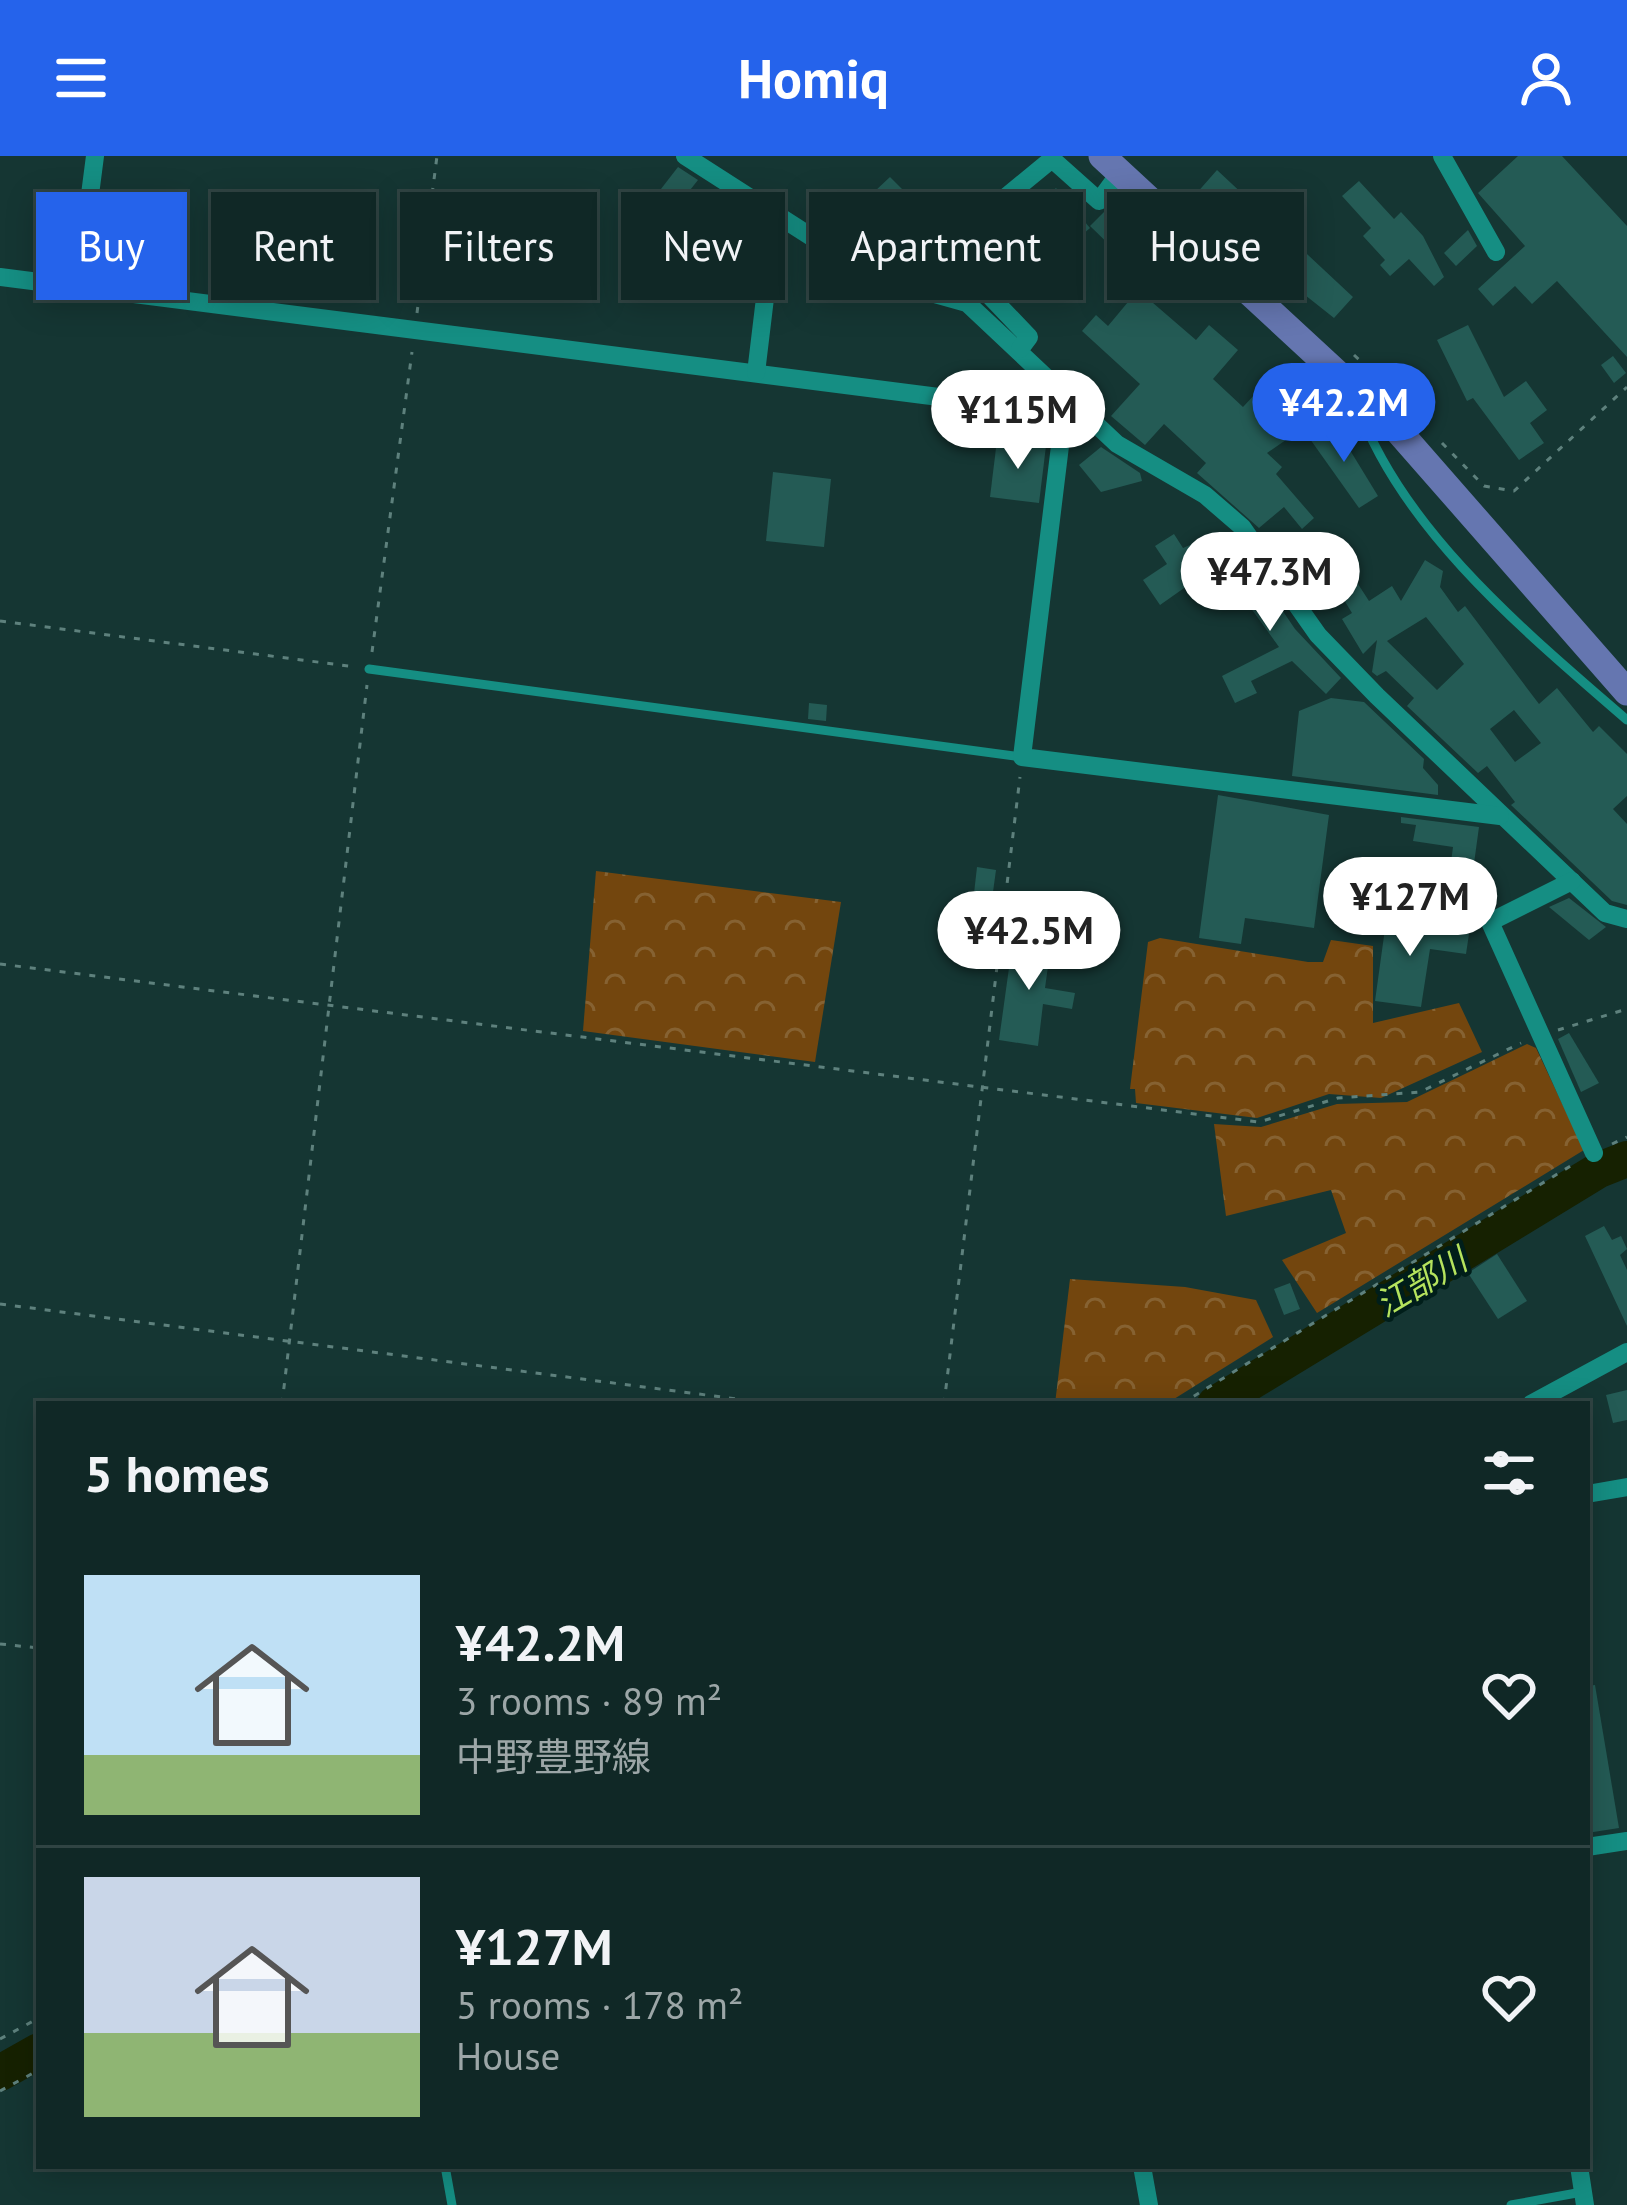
<!DOCTYPE html>
<html lang="en">
<head>
<meta charset="utf-8">
<style>
  :root { --surface:#102826; --page:#19302e; --text:#f1f3f6; --muted:#9ca6a7; --line:#304443; --accent:#2563eb }
  body { margin:0; font-family:"PT Sans","Noto Sans JP",sans-serif; background:var(--page); color:var(--text); height:100vh; display:flex; flex-direction:column; font-size:45px; white-space:nowrap }
  * { box-sizing:border-box; margin:0 }
  p { font-size:39px; color:var(--muted) }
  .icon { flex:none; width:66px; height:66px; fill:none; stroke:currentColor; stroke-width:2; stroke-linecap:round; stroke-linejoin:round }
  .map { position:relative; flex:1; overflow:hidden }
  .drawer { position:absolute; left:36px; top:1245px; width:1554px; height:768px; display:flex; flex-direction:column; background:var(--surface); border-radius:0px; box-shadow:0 6px 30px #0003,0 0 0 3px var(--line) }
  .drawer>* { flex:none }
  .hud { position:absolute; left:36px; top:36px; width:1557px; height:108px; display:flex; gap:24px }
  .price { position:absolute; translate:-50% -102px; padding:0 27px; border-radius:42px; background:#fff; color:#222; font-size:39px; line-height:78px; filter:drop-shadow(0 3px 6px #0008) }
  .price::after { content:''; position:absolute; left:50%; top:72px; width:36px; height:27px; margin-left:-18px; background:inherit; clip-path:polygon(0 0,100% 0,50% 100%) }
  .price.active { background:var(--accent); color:#fff }
  ul { padding:0; list-style:none }
  li { display:flex; align-items:center; gap:36px; height:300px; padding:0 48px }
  li+li { border-top:3px solid var(--line) }
  li span { display:grid; place-items:center; flex:none; width:336px; height:240px; border-radius:0px; color:#555 }
  li>.icon { margin-inline-start:auto }
  span .icon { width:144px; height:144px; fill:#fffc; stroke-width:1 }
  li b { font-size:51px }
  h2 { display:flex; justify-content:space-between; align-items:center; height:144px; padding:0 48px; font-size:51px }
  .tag { padding:0 42px; border-radius:0px; background:var(--surface); box-shadow:0 6px 30px #0003,0 0 0 3px var(--line); font-size:42px; line-height:108px }
  .tag.active { background:var(--accent); color:#fff }
  header { display:flex; justify-content:space-between; align-items:center; height:156px; padding:0 48px; background:var(--accent); color:#fff; font-size:54px; font-weight:700 }
  .map>svg:first-child { display:block }
</style>
</head>
<body>
<header><svg class="icon" aria-label="menu" viewBox="0 0 24 24"><path d="M4 6h16M4 12h16M4 18h16"/></svg>Homiq<svg class="icon" aria-label="person" viewBox="0 0 24 24"><circle cx="12" cy="8" r="4"/><path d="M4 21q1-7 8-7t8 7"/></svg></header>
<div class="map">
<svg width="1627" height="2049" viewBox="0 0 1627 2049">
  <defs>
    <pattern id="forest-crowns" width="20" height="18" patternUnits="userSpaceOnUse" patternTransform="scale(3)"><rect width="20" height="18" fill="#73460e"/><path d="M2 6a3 3 0 1 1 6 0M12 15a3 3 0 1 1 6 0" fill="none" stroke="#866232"/></pattern>
  </defs>
  <rect width="100%" height="100%" fill="#153633"/>
  <g fill="url(#forest-crowns)">
    <polygon points="596,715 841,746 815,906 583,875"/>
    <polygon points="1160,782 1308,806 1323,806 1331,784 1373,790 1373,867 1459,847 1482,896 1381,942 1329,938 1257,962 1136,947 1135,933 1130,933 1148,786"/>
    <polygon points="1527,888 1536,892 1584,994 1317,1157 1282,1104 1346,1077 1331,1034 1226,1060 1214,968 1261,971 1337,948 1407,946"/>
    <polygon points="1070,1123 1185,1131 1256,1144 1273,1181 1166,1248 1055,1248"/>
  </g>
  <g fill="none" stroke-linecap="round" stroke-linejoin="round">
    <g stroke="#162101" stroke-width="36">
      <polyline points="1215,1248 1599,1014 1627,1003"/>
      <polyline points="0,1917 39,1895"/>
    </g>
  </g>
  <g fill="#245b55" fill-rule="evenodd">
    <polygon points="1518,0 1562,0 1627,70 1627,201 1557,125 1532,148 1515,130 1493,150 1478,133 1525,90 1478,37"/>
    <polygon points="678,11 698,24 683,43 654,42"/>
    <polygon points="1217,14 1353,141 1334,162 1256,100 1265,89 1233,59 1225,67 1195,39"/>
    <polygon points="890,21 944,75 921,109 943,111 958,130 880,109 872,104 876,93 852,81 874,36"/>
    <polygon points="1359,25 1394,63 1401,56 1423,80 1444,121 1434,130 1409,103 1390,120 1380,109 1385,104 1363,80 1371,72 1342,40"/>
    <polygon points="1056,32 1090,72 1066,93 1032,53"/>
    <polygon points="1115,45 1154,83 1136,102 1128,93 1121,100 1090,70"/>
    <polygon points="1468,74 1477,90 1456,110 1444,97"/>
    <polygon points="1138,134 1196,184 1209,169 1238,194 1213,223 1243,251 1281,210 1301,231 1288,243 1306,270 1267,297 1282,311 1276,318 1314,362 1302,373 1284,351 1259,372 1197,317 1206,307 1164,268 1145,289 1111,260 1140,228 1082,175 1096,159 1108,170"/>
    <polygon points="1468,169 1504,241 1526,225 1547,254 1530,267 1544,287 1519,304 1473,242 1467,245 1437,184"/>
    <polygon points="1613,200 1626,217 1614,227 1601,209"/>
    <polygon points="1334,268 1378,340 1359,352 1310,283"/>
    <polygon points="997,284 1046,290 1039,347 990,341"/>
    <polygon points="1101,291 1140,317 1142,325 1101,336 1079,309"/>
    <polygon points="773,316 831,323 824,391 766,385"/>
    <polygon points="1174,378 1183,392 1197,386 1214,411 1160,449 1143,424 1167,408 1155,390"/>
    <polygon points="1239,390 1295,473 1341,522 1326,538 1292,505 1251,525 1257,537 1235,547 1222,520 1279,491 1216,404"/>
    <path d="M 1425,404 L 1443,415 L 1440,431 L 1458,456 L 1465,450 L 1539,548 L 1557,532 L 1593,576 L 1599,570 L 1627,598 L 1627,640 L 1613,653 L 1627,668 L 1627,749 L 1612,745 L 1511,649 L 1515,646 L 1487,610 L 1478,617 L 1407,550 L 1414,542 L 1386,515 L 1377,520 L 1372,516 L 1377,484 L 1363,498 L 1342,463 L 1352,457 L 1341,439 L 1358,428 L 1369,445 L 1392,430 L 1401,445 ZM 1426,461 L 1464,508 L 1437,534 L 1387,485 ZM 1514,554 L 1541,587 L 1515,606 L 1490,573 Z"/>
    <polygon points="1331,542 1364,546 1424,603 1423,612 1438,629 1438,639 1292,620 1299,555"/>
    <polygon points="809,547 827,549 826,565 808,563"/>
    <polygon points="1218,639 1329,659 1314,772 1245,762 1241,788 1199,782"/>
    <polygon points="1401,661 1479,671 1472,722 1491,725 1489,742 1447,736 1453,691 1413,685 1416,669 1401,667"/>
    <polygon points="977,711 996,714 990,758 972,755"/>
    <polygon points="1569,742 1606,771 1589,784 1549,751"/>
    <polygon points="1388,751 1407,753 1405,773 1469,778 1466,798 1430,793 1421,851 1375,845"/>
    <polygon points="1013,783 1051,789 1045,832 1075,837 1072,853 1043,848 1038,890 999,884"/>
    <polygon points="1569,877 1599,927 1581,936 1558,883"/>
    <polygon points="1604,1070 1612,1084 1621,1080 1627,1093 1620,1099 1627,1114 1627,1170 1585,1080"/>
    <polygon points="1497,1098 1527,1145 1498,1163 1468,1117"/>
    <polygon points="1290,1127 1300,1153 1284,1159 1274,1133"/>
    <polygon points="1627,1234 1627,1264 1613,1267 1606,1239"/>
    <polygon points="1595,1529 1619,1672 1587,1677 1587,1530"/>
  </g>
  <g fill="none" stroke-linecap="round" stroke-linejoin="round">
    <g stroke="#5e817d" stroke-width="3" stroke-dasharray="6 9" stroke-linecap="butt">
      <polyline points="417,157 437,0"/>
      <polyline points="1354,199 1377,220"/>
      <polyline points="1442,287 1484,330 1514,335 1627,231"/>
      <polyline points="0,465 356,511"/>
      <polyline points="372,496 412,196"/>
      <polyline points="0,808 1259,966 1338,942 1420,936 1521,887"/>
      <polyline points="1558,874 1627,853"/>
      <polyline points="1612,988 1627,981"/>
      <polyline points="0,1148 776,1248"/>
      <polyline points="282,1248 367,529"/>
      <polyline points="944,1248 1020,621"/>
      <polyline points="1181,1248 1577,1006"/>
      <polyline points="0,1488 39,1492"/>
      <polyline points="0,1883 39,1862"/>
      <polyline points="0,1935 39,1914"/>
    </g>
    <g stroke="#158e83" stroke-width="9">
      <path d="M 1357,248 C 1402,375 1528,478 1627,564"/>
      <polyline points="369,513 1022,601"/>
      <polyline points="445,2010 452,2049"/>
      <polyline points="1511,2049 1582,2036"/>
    </g>
    <g stroke="#158e83" stroke-width="18">
      <polyline points="685,0 874,121 967,147 1117,288 1205,339 1242,371 1318,479 1377,540 1605,757 1627,763"/>
      <polyline points="1442,0 1496,96"/>
      <polyline points="0,121 1064,257"/>
      <polyline points="78,131 95,0"/>
      <polyline points="1020,193 1029,181 944,92 1052,3 1099,45 1121,15"/>
      <polyline points="756,217 775,59"/>
      <polyline points="1065,249 1022,601 1500,660"/>
      <polyline points="1572,725 1490,766 1594,997"/>
      <polyline points="1531,1248 1627,1196"/>
      <polyline points="1587,1338 1627,1331"/>
      <polyline points="1587,1691 1627,1685"/>
      <polyline points="1142,2010 1149,2049"/>
      <polyline points="1579,2010 1585,2049"/>
    </g>
    <polyline stroke="#6576b0" stroke-width="27" points="1102,0 1393,269 1627,536"/>
  </g>
  <g text-anchor="middle" stroke-width="9" stroke-linejoin="round" paint-order="stroke">
    <g font-size="33" font-style="italic" fill="#b5e35d" stroke="#001e1a">
      <text transform="translate(1421 1126) rotate(-31)" y="12">江部川</text>
    </g>
  </g>
</svg>
<b class="price active" style="left:1344px;top:309px">¥42.2M</b>
<b class="price" style="left:1018px;top:316px">¥115M</b>
<b class="price" style="left:1270px;top:478px">¥47.3M</b>
<b class="price" style="left:1410px;top:803px">¥127M</b>
<b class="price" style="left:1029px;top:837px">¥42.5M</b>
<div class="hud">
<a class="tag active">Buy</a>
<a class="tag">Rent</a>
<a class="tag">Filters</a>
<a class="tag">New</a>
<a class="tag">Apartment</a>
<a class="tag">House</a>
</div>
<section class="drawer">
<h2>5 homes<svg class="icon" aria-label="filters" viewBox="0 0 24 24"><path d="M4 7h16M4 17h16"/><circle cx="9" cy="7" r="2"/><circle cx="15" cy="17" r="2"/></svg></h2>
<ul>
<li><span style="background:linear-gradient(#bfe0f5 75%,#8fb573 0)"><svg class="icon" aria-label="home" viewBox="0 0 24 24"><path d="M3 11l9-7 9 7M6 9v11h12V9"/></svg></span><div><b>¥42.2M</b><p>3 rooms · 89 m²</p><p>中野豊野線</p></div><svg class="icon" aria-label="heart" viewBox="0 0 24 24"><path d="M12 20l-8-8c-3-5 5-10 8-4 3-6 11-1 8 4z"/></svg></li>
<li><span style="background:linear-gradient(#c9d6e8 65%,#8fb573 0)"><svg class="icon" aria-label="home" viewBox="0 0 24 24"><path d="M3 11l9-7 9 7M6 9v11h12V9"/></svg></span><div><b>¥127M</b><p>5 rooms · 178 m²</p><p>House</p></div><svg class="icon" aria-label="heart" viewBox="0 0 24 24"><path d="M12 20l-8-8c-3-5 5-10 8-4 3-6 11-1 8 4z"/></svg></li>
</ul>
</section>
</div>
</body>
</html>
